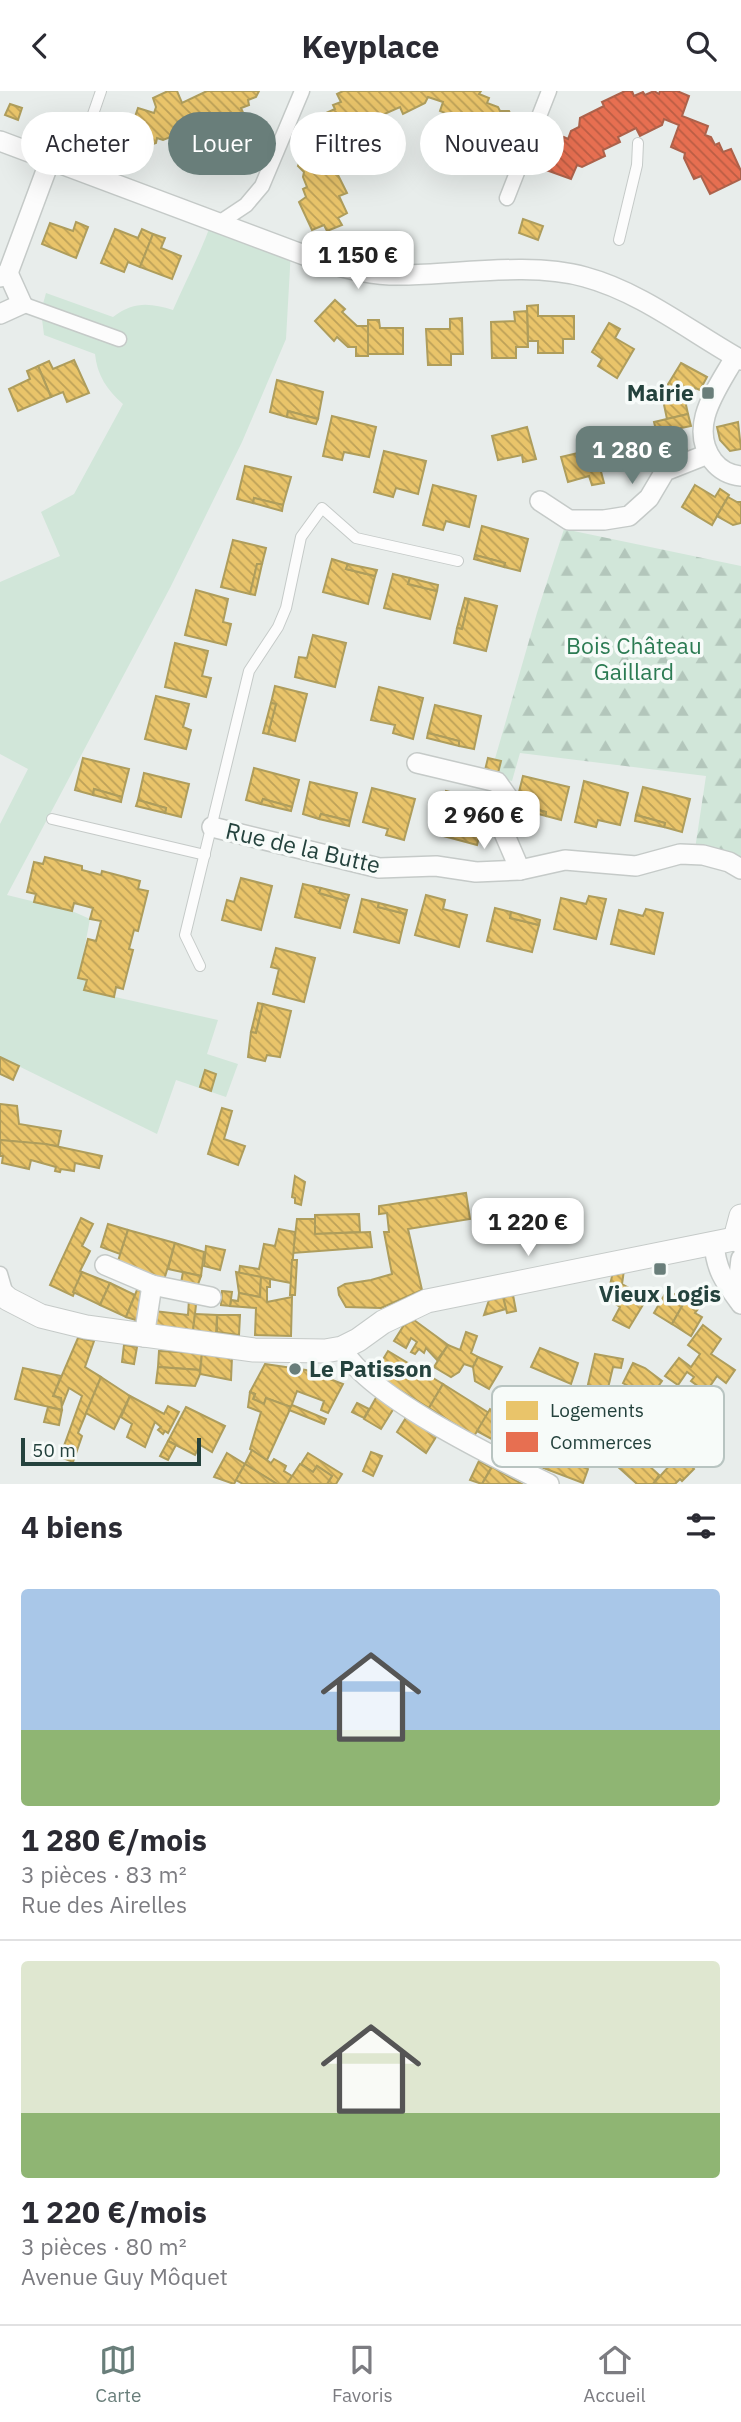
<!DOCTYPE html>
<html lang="fr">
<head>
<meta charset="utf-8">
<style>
  :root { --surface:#fff; --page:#f7f7f7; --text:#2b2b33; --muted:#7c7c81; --line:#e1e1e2; --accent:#697e7a }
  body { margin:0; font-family:"IBM Plex Sans",sans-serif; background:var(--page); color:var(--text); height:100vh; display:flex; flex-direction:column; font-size:26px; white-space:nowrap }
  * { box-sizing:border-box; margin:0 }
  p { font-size:23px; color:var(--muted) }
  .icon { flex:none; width:38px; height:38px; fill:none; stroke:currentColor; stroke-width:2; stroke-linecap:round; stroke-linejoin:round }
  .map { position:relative; height:1393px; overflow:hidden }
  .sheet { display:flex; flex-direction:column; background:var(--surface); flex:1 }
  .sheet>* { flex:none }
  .top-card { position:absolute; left:21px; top:21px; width:700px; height:63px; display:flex; gap:14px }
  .scale { position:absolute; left:21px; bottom:18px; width:180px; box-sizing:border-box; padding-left:7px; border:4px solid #24423d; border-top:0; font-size:19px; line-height:24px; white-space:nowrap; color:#24423d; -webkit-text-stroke:5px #f7fbf9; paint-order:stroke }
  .price { position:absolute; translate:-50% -60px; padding:0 16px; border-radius:14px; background:#fff; color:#222; font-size:23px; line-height:46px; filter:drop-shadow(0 2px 4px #0008) }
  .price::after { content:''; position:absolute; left:50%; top:42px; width:21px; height:16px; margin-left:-10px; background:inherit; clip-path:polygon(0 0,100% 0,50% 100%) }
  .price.on { background:var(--accent); color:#fff }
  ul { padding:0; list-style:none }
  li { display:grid; align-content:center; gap:14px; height:371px; padding:0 21px }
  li+li { border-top:2px solid var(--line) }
  li span { display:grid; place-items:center; height:217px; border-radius:7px; color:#555 }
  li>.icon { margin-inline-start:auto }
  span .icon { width:126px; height:126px; fill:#fffc; stroke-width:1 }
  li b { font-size:30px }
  h2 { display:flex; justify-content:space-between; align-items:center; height:84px; padding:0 21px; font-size:30px }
  .chip { padding:0 24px; border-radius:32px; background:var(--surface); box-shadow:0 7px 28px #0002; font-size:24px; line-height:63px }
  .chip.on { background:var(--accent); color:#fff }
  header { display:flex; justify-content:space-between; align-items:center; height:91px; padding:0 21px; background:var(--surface); font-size:32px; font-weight:800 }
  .menu { display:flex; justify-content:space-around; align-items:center; height:98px; border-top:2px solid var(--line); background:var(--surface); font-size:19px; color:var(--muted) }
  .menu a { display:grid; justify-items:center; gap:4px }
  .menu .on { color:var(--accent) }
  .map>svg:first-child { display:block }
</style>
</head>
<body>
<header><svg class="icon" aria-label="back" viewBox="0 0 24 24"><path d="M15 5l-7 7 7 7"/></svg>Keyplace<svg class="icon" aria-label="search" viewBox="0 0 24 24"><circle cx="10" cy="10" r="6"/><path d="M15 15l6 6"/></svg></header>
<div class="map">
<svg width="741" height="1393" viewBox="0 0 741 1393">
  <defs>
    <pattern id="forest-firs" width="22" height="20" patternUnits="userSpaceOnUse" patternTransform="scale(1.75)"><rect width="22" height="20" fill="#d1e6d9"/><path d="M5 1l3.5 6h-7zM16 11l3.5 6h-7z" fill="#b3c6bb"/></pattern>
    <pattern id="homes-back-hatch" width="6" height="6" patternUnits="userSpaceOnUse" patternTransform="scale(1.75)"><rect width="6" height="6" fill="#e9c46a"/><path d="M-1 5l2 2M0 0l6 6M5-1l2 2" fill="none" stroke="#bda158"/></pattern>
    <pattern id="shops-back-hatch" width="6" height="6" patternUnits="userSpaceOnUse" patternTransform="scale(1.75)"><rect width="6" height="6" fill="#e76f51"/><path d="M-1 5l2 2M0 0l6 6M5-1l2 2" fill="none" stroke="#bb5d44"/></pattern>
  </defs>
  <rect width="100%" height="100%" fill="#e8edeb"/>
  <path fill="#d1e6d9" d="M 212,129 L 291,159 L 286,248 L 242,351 L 171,495 L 7,804 L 72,820 L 90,828 L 79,886 L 87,889 L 84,899 L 218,929 L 207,963 L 238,973 L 226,1006 L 176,989 L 157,1043 L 0,966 L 0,733 L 28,678 L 0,663 L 0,491 L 60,465 L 41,421 L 74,403 L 123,313 C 107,299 97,284 95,263 L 44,244 L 41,220 L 46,202 L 113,226 C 134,210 150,212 173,219 C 186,189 202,160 212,129 Z"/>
  <polygon fill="url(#forest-firs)" points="564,438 741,475 741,778 695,758 706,685 520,662 512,690 490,685 537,522"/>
  <g fill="url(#homes-back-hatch)" stroke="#ae9d5c" stroke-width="2">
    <polygon points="168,0 177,0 182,12 207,0 259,0 256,6 248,9 249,14 241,17 245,26 187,53 183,44 174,48 173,45 163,49 157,47 156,52 150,54 128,46 138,17 154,22 156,16 153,7"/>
    <polygon points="343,0 481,0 479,3 489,7 487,12 498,16 500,20 509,20 519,41 493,54 486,40 480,42 456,34 458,27 440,20 443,11 428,6 425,12 403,23 400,16 364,32 367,39 347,49 340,47 329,77 336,80 347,102 339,105 347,122 338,127 342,134 327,140 324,134 312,139 299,111 306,106 303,98 307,96 303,86 304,81 298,75 316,25 324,28 326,22 335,18 333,14 341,11 337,3"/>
    <polygon points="10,13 22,17 18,29 5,24"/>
    <polygon points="523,128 543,135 538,149 519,142"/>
    <polygon points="76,131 88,136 76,167 42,153 50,132 73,140"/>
    <polygon points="115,138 138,147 142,138 153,143 140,176 128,171 124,181 101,172"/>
    <polygon points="153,143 165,147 161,157 181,165 172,188 140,176"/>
    <polygon points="335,209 345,218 342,221 357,235 368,235 368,265 356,265 356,256 348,256 337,246 334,250 315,230"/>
    <polygon points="538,214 538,225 574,225 574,248 563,248 563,262 538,262 538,250 528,250 527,215"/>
    <polygon points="527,220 528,256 516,256 516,267 492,267 491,231 515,230 514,221"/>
    <polygon points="462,227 463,263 451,263 451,274 428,274 426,238 450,238 450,228"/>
    <polygon points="368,229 379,229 380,237 403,237 403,263 368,263"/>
    <polygon points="609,232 620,238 615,247 634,258 617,287 598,275 602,268 592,261"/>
    <polygon points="74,269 89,302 67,311 63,301 51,306 38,275 49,270 53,278"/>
    <polygon points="681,272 707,286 700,299 695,297 688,309 686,314 688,323 667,328 663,309 670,296 667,295"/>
    <polygon points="38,275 51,306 18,320 9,298 30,288 27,280"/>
    <polygon points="277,289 323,301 318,328 288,320 287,326 270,321"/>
    <polygon points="288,320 318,328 316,333 287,326"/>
    <polygon points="688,323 691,335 681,337 687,360 663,367 654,331"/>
    <polygon points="332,325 376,336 369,366 344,361 342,369 323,365"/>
    <polygon points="738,331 741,358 730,360 720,349 717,336"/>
    <polygon points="527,336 536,368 523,371 522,364 498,369 492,345"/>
    <polygon points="595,358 604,392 592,394 589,385 568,391 561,366"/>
    <polygon points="384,360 426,370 418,403 396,397 393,406 374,401"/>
    <polygon points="245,375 291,386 283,414 254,407 253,412 237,408"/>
    <polygon points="433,394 476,405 469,436 446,430 443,439 423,434"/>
    <polygon points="695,394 715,406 720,398 729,404 712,434 682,416"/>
    <polygon points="728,406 737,411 741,411 741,432 733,434 717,425"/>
    <polygon points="254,407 283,414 282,420 253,412"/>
    <polygon points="482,435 528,448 520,480 504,476 505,472 475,464"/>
    <polygon points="233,449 266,457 262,473 257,473 250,503 221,496"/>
    <polygon points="475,464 505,472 504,476 474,468"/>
    <polygon points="332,468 348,473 346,478 375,485 368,513 323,501"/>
    <polygon points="257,473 262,473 255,504 250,503"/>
    <polygon points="348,473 377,479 375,485 346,478"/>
    <polygon points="393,483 410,487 408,493 437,500 430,528 384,517"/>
    <polygon points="410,487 438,494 437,500 408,493"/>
    <polygon points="196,499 228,508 223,531 231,533 226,554 185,544"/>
    <polygon points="465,507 469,508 462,538 457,537"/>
    <polygon points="469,508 497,515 486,560 454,552 457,537 462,538"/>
    <polygon points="313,544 346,552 335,596 295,586 299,566 307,567"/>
    <polygon points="175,552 208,560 202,585 211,587 206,606 165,596"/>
    <polygon points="275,595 307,603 295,650 268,643 276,613 271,612"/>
    <polygon points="379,596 423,607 413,648 393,642 395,634 371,629"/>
    <polygon points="156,605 189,613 183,636 191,639 186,658 145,648"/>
    <polygon points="271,612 276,613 268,643 263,642"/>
    <polygon points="435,614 481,625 474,658 459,655 459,650 428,642"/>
    <polygon points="428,642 459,650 459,655 427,647"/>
    <polygon points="83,667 129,678 122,706 94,698 93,704 75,699"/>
    <polygon points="488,667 501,670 498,682 485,679"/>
    <polygon points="254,677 299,689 292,716 263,708 261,713 246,709"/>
    <polygon points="144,682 189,693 181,726 165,722 166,717 138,709"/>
    <polygon points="523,685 569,696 561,729 546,725 546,721 516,713"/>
    <polygon points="584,690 628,702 620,734 598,729 596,736 575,731"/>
    <polygon points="310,691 357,702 350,730 321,723 319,728 303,723"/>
    <polygon points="643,696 690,708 682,741 664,736 665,732 636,724"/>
    <polygon points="372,697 415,708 404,749 386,744 388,738 363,731"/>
    <polygon points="94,698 122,706 121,711 93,704"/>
    <polygon points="446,700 479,708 473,732 482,734 477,754 436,743"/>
    <polygon points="263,708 292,716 291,720 261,713"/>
    <polygon points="138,709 166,717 165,722 136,715"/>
    <polygon points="516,713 546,721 546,725 515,717"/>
    <polygon points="321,723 350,730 349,735 319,728"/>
    <polygon points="636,724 665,732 664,736 635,730"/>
    <polygon points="45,766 82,775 82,779 101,784 102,780 140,790 138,798 148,800 138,840 134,839 129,858 133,859 123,898 116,896 114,906 84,899 87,889 78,887 88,848 96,850 101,830 90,828 93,817 74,812 72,820 34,811 36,803 27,801 34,771 43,773"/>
    <polygon points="241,787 272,795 261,839 222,829 227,809 234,811"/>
    <polygon points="303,793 321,797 319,802 347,810 340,837 295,826"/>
    <polygon points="321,797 349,804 347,810 319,802"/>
    <polygon points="426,804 445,809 443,818 467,824 459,856 415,844"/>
    <polygon points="589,805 606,808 596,848 554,838 561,807 586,813"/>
    <polygon points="362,808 379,812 378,816 406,823 399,852 354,841"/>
    <polygon points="379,812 407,819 406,823 378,816"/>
    <polygon points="495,817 511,821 510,827 539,834 532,861 487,850"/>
    <polygon points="646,818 663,822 654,863 611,853 619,819 643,825"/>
    <polygon points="511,821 540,829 539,834 510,827"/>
    <polygon points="276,857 315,867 304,911 273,903 279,878 271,876"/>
    <polygon points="258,912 263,913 256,942 251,941"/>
    <polygon points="263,913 291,920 280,966 267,964 265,970 248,966 251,941 256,942"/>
    <polygon points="0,966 19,975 13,989 0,983"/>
    <polygon points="205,979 216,983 211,1000 200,996"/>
    <polygon points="0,1013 17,1015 19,1033 61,1040 58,1055 0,1049"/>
    <polygon points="222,1017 232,1020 224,1048 245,1055 238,1074 208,1063"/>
    <polygon points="0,1049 46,1053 102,1065 99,1077 75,1072 74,1080 61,1078 60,1081 55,1080 56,1076 31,1069 29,1078 2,1072 3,1065 0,1065"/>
    <polygon points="295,1085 305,1091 301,1114 295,1112 295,1107 292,1106"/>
    <polygon points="466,1102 470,1128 408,1138 422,1199 381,1217 346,1216 339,1204 338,1197 345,1193 371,1189 392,1183 384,1141 389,1141 387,1122 379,1123 379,1115"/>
    <polygon points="359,1123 360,1141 315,1143 315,1124"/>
    <polygon points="81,1127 93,1133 82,1155 90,1160 80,1180 82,1181 73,1205 50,1194"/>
    <polygon points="297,1128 315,1128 315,1143 370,1141 372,1156 293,1162"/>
    <polygon points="108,1133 128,1139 120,1163 101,1156"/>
    <polygon points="279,1138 295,1141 291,1192 239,1182 240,1175 259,1178 264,1153 275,1155"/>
    <polygon points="128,1139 175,1152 164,1189 117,1173"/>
    <polygon points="175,1152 204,1161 201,1185 168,1178"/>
    <polygon points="206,1155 225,1159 220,1179 204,1175"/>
    <polygon points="292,1169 297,1169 295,1204 290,1204"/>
    <polygon points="624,1179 622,1193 647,1207 629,1237 613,1229 620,1216 612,1211 617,1201 609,1198 613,1181"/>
    <polygon points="82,1181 110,1192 100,1214 73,1201"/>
    <polygon points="183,1181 201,1185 197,1196 181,1192"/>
    <polygon points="236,1181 261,1186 260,1206 239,1202"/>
    <polygon points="261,1186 270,1188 270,1196 267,1196 267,1211 292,1206 291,1245 255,1244 256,1217 230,1215 231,1209 238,1210 239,1202 260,1206"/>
    <polygon points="110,1192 135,1204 126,1226 100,1214"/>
    <polygon points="139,1194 144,1197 139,1230 126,1226"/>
    <polygon points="222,1200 232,1201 230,1215 221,1214"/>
    <polygon points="665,1203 671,1207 674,1203 685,1210 672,1233 654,1222"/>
    <polygon points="513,1204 516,1220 507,1222 503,1206"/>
    <polygon points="503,1206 506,1218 484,1224 489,1209"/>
    <polygon points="189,1208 196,1214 193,1240 153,1238 155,1220 188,1224"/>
    <polygon points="685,1210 698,1218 695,1222 702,1226 691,1245 672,1233"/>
    <polygon points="195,1223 217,1224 216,1243 193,1240"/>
    <polygon points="217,1224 240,1224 239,1244 217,1241"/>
    <polygon points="414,1229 448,1254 437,1269 426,1257 424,1262 419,1258 415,1263 411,1261 417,1251 411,1247 406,1257 394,1250 404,1234"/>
    <polygon points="703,1234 721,1248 711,1263 735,1279 726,1292 717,1285 706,1301 691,1290 694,1286 687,1281 678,1294 665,1285 679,1267 691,1276 700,1263 688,1254"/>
    <polygon points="466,1241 477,1245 471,1262 478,1266 473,1276 464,1273 459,1281 451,1286 434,1276 448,1254 460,1259"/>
    <polygon points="78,1247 94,1250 85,1276 101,1286 78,1342 82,1345 73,1371 60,1366 82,1305 69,1297 62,1315 61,1307 53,1305"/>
    <polygon points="124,1254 137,1256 134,1273 122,1271"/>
    <polygon points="540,1257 578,1272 571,1293 531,1276"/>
    <polygon points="159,1260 202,1262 200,1279 158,1276"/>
    <polygon points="388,1260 443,1293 429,1317 374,1283"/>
    <polygon points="202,1262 232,1266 231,1289 200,1283"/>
    <polygon points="595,1263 623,1268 621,1277 613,1276 603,1318 589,1315 569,1371 588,1378 583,1392 538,1375 565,1303 584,1311"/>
    <polygon points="478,1266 502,1276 489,1298 475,1290 473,1276"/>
    <polygon points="633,1272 645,1277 662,1290 650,1307 623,1292"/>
    <polygon points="265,1273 306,1279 343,1293 328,1322 321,1319 324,1310 297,1300 291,1316 266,1307 264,1313 253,1308 255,1303 250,1301"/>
    <polygon points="158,1276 200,1279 200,1283 195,1295 156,1292"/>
    <polygon points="23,1277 61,1285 53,1305 61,1307 62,1319 15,1308"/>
    <polygon points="101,1286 130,1305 114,1338 86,1322"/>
    <polygon points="443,1293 489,1322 474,1345 429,1317"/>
    <polygon points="250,1301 255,1303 253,1308 264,1313 266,1307 291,1316 267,1369 250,1358 261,1321 248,1316"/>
    <polygon points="130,1305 164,1323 168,1315 179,1321 168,1342 165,1340 163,1343 158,1339 161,1336 155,1331 145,1356 127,1346 132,1333 121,1326"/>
    <polygon points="377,1305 394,1317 381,1338 364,1328"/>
    <polygon points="357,1312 369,1318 364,1327 352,1321"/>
    <polygon points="292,1314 326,1328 324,1333 289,1319"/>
    <polygon points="48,1316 62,1319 59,1334 44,1331"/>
    <polygon points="186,1316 225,1335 212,1361 200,1354 195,1364 168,1350"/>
    <polygon points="490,1318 509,1329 497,1351 477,1340"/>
    <polygon points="407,1325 436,1346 426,1362 397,1341"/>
    <polygon points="623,1340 625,1340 649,1362 653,1357 658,1360 647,1373 659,1384 653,1393 637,1393 606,1365"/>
    <polygon points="168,1350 176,1354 168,1369 160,1365"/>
    <polygon points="252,1359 271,1372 274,1368 286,1375 284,1380 292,1385 287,1393 277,1393 245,1373"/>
    <polygon points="371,1361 382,1365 373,1385 363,1380"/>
    <polygon points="227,1362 245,1373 234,1393 214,1386"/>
    <polygon points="308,1362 342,1383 336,1393 327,1393 332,1385 317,1375 313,1381 301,1373"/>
    <polygon points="680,1363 694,1378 682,1390 680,1388 675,1393 653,1393"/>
    <polygon points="479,1370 491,1377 482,1393 470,1389"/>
    <polygon points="245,1373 256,1380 277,1393 243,1393 236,1389"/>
    <polygon points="300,1373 313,1381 317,1375 332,1385 327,1393 287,1393"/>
    <polygon points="492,1376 506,1384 522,1393 482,1393"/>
  </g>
  <polygon fill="url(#shops-back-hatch)" stroke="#ac624b" stroke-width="2" points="625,0 632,0 634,5 643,1 645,4 654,0 659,3 660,0 677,0 689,5 682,25 708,35 705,44 711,46 715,54 719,52 723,61 731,58 741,80 741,88 710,103 701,85 694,88 684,67 685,62 671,56 679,34 664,28 662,34 640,45 636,37 618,46 620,51 603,59 605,65 582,76 577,74 571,88 543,78 553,52 560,55 564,46 568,48 571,40 579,36 580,27 604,15 602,11"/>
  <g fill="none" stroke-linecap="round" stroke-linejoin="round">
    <g stroke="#c5cac8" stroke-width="12">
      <g id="service">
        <polyline points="74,78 101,0"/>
        <polyline points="619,149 637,74 638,52"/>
        <polyline points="52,728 205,764"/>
        <polyline points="200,875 185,844 249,580 278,536 286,517 301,446 322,417 356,447 458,470"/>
      </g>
    </g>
    <g stroke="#c5cac8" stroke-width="17">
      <g id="pedestrian">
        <polyline points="507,107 549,0"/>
        <polyline points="219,132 246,114 262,95 302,0"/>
        <polyline points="22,213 119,248"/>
        <polyline points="0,1183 7,1207"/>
      </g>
    </g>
    <g stroke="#c5cac8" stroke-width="22">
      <g id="minor">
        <path d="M 0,50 L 320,170 C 347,178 375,185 404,184 C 460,183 532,171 585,186 C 641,201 691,241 741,269"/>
        <polyline points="8,182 50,69"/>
        <polyline points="0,186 8,182 22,213 0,223"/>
        <path d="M 735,266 C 718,297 687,335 713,370 C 720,379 730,384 741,385"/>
        <polyline points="540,410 569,429 604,429 629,425 649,407 665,380 708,363"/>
        <polyline points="417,672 497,691 509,708 501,735 520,779"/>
        <polyline points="212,736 379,777 436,775 476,781 520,779 565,769 636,775 680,763 703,764 729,771 741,778"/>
        <path d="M 714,1152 C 716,1180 725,1191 741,1213"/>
        <polyline points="741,1168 739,1185 741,1202"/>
        <polyline points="105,1174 152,1194 211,1206"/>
        <polyline points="144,1246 152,1194"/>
        <path d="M 342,1257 C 367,1305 498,1368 549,1393"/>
      </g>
    </g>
    <g stroke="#c5cac8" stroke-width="25">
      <g id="tertiary">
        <polyline points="741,1125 737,1140 741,1151"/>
        <polyline points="0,1201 8,1208 41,1225 86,1236 254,1259 325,1260 342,1257 358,1249 383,1231 427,1210 739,1147"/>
      </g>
    </g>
    <use href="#service" stroke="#fcfcfc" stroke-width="10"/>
    <use href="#pedestrian" stroke="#fcfcfc" stroke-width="14"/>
    <use href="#minor" stroke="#fcfcfc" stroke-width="19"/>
    <use href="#tertiary" stroke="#fcfcfc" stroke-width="23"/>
  </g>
  <g fill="#697e7a" stroke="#f7fbf9" stroke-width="2.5">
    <rect x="701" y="295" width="14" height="14" rx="3.5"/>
    <rect x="653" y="1171" width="14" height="14" rx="3.5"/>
    <circle cx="295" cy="1278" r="7"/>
  </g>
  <g text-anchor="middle" stroke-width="7" stroke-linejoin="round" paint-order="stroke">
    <g font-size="23" font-weight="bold" fill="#24423d" stroke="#f7fbf9" text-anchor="end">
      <text x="694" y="310">Mairie</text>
      <text x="660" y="1211" text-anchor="middle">Vieux Logis</text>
      <text x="309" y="1286" text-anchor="start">Le Patisson</text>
    </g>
    <g font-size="23" fill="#2c7b53" stroke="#f7fbf9">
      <text x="634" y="563">Bois Château<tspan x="634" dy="26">Gaillard</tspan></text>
    </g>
    <g font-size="23" fill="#24423d" stroke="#f7fbf9">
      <text transform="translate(303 757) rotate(13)" y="8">Rue de la Butte</text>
    </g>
  </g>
  <rect x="492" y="1295" width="232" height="81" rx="10" fill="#f7fbf9" stroke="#b8c4c1" stroke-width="2"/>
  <rect x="506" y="1310" width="32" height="19" fill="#e9c46a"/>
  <rect x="506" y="1341" width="32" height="20" fill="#e76f51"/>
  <g font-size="19" fill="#24423d">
    <text x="550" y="1326">Logements</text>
    <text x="550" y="1358">Commerces</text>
  </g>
</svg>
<div class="scale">50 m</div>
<b class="price" style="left:358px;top:200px">1 150 €</b>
<b class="price on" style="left:632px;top:395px">1 280 €</b>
<b class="price" style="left:484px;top:760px">2 960 €</b>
<b class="price" style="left:528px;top:1167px">1 220 €</b>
<div class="top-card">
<a class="chip">Acheter</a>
<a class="chip on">Louer</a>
<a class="chip">Filtres</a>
<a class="chip">Nouveau</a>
</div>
</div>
<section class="sheet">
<h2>4 biens<svg class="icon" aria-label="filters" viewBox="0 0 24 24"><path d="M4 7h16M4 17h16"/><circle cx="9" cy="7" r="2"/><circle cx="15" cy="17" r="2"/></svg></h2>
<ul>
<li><span style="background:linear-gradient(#a9c7e8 65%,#8fb573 0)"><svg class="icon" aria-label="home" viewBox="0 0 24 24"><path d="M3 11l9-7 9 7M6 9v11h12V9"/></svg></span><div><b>1 280 €/mois</b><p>3 pièces · 83 m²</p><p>Rue des Airelles</p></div></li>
<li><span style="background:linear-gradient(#dfe7d0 70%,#8fb573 0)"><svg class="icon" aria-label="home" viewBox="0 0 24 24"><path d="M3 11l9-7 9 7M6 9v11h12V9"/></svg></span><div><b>1 220 €/mois</b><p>3 pièces · 80 m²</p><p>Avenue Guy Môquet</p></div></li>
</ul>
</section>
<nav class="menu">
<a class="on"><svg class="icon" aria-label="map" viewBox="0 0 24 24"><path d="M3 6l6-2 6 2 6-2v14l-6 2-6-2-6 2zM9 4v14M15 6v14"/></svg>Carte</a>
<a><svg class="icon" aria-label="saved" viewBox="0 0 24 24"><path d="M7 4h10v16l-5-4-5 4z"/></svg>Favoris</a>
<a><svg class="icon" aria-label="home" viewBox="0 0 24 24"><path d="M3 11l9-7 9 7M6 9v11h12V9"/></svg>Accueil</a>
</nav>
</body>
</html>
